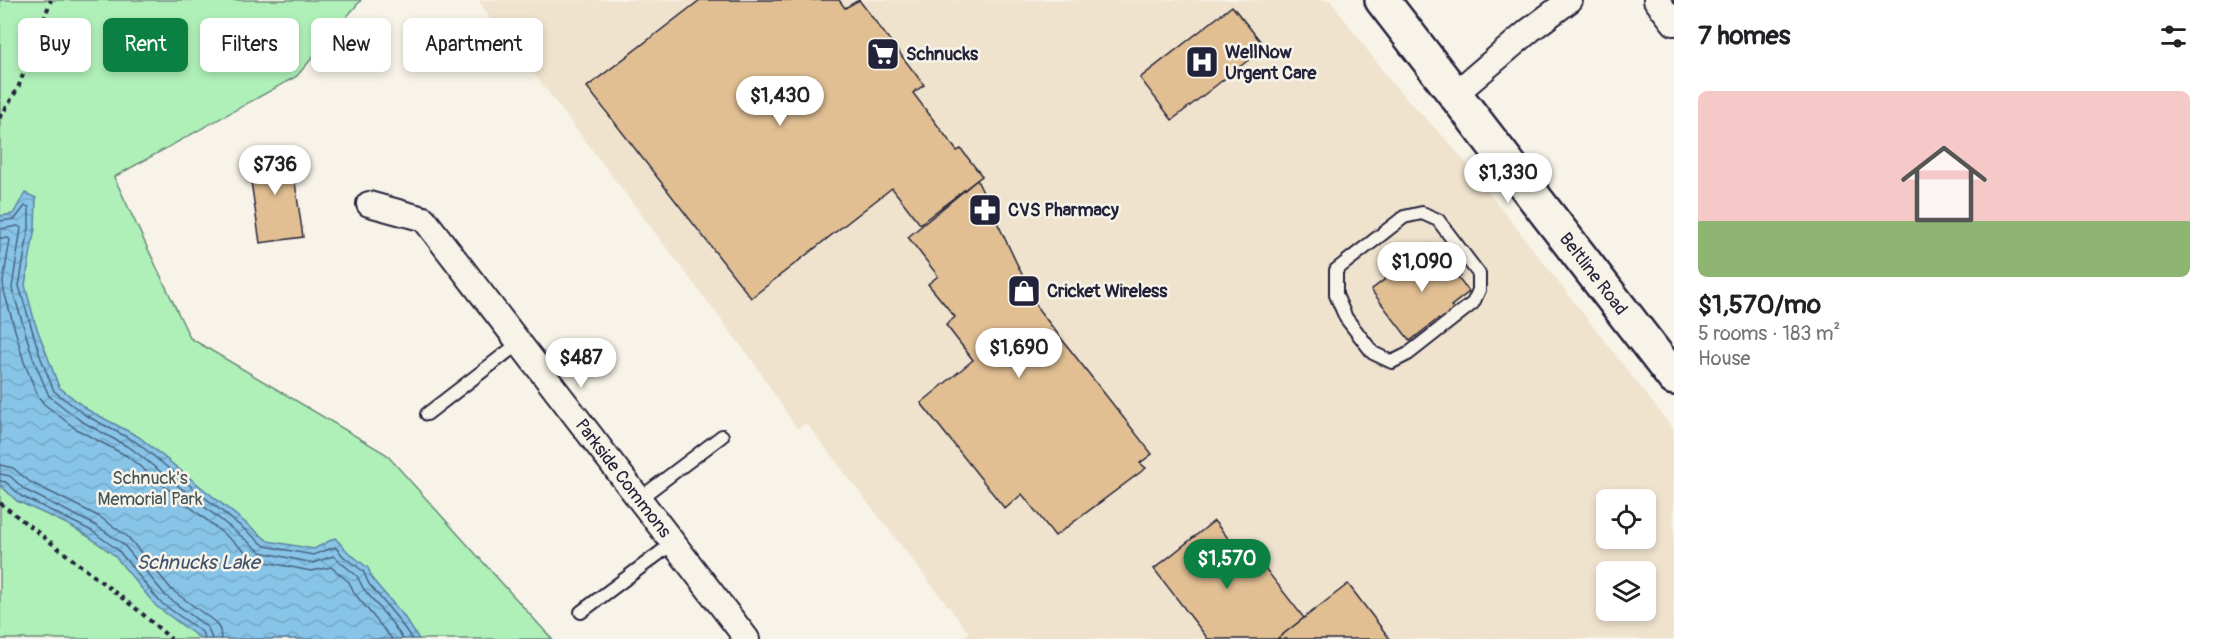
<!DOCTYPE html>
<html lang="en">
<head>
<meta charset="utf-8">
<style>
  :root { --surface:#fff; --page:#f6f6f6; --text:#202124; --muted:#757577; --line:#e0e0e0; --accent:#0b8043 }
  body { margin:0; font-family:Pangolin,sans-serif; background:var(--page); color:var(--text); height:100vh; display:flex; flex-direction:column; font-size:22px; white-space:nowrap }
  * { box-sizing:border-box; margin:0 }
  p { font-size:20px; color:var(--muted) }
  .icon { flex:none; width:33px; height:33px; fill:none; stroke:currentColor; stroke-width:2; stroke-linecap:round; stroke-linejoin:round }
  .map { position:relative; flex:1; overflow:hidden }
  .sheet { display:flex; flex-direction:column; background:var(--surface); width:540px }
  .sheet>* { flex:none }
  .hud { position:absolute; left:18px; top:18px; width:570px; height:54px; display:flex; gap:12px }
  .fabs { position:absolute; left:1596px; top:489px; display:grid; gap:12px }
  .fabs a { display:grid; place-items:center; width:60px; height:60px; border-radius:9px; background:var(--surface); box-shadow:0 3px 9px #0003; font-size:30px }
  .price { position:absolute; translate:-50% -51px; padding:0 14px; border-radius:21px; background:#fff; color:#222; font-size:20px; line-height:39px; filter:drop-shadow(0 2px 3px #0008) }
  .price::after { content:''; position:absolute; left:50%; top:36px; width:18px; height:14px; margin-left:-9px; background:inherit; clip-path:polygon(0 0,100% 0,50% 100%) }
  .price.active { background:var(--accent); color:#fff }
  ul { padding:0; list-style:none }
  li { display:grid; align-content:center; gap:12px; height:318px; padding:0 24px }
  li+li { border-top:2px solid var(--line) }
  li span { display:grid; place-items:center; height:186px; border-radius:9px; color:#555 }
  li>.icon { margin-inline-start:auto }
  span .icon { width:108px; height:108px; fill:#fffc; stroke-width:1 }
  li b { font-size:26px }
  h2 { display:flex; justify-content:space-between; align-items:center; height:72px; padding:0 24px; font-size:26px }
  .tag { padding:0 21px; border-radius:9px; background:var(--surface); box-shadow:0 3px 9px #0003; font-size:21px; line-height:54px }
  .tag.active { background:var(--accent); color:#fff }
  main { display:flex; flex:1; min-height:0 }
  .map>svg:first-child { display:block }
</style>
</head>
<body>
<main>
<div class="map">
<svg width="1674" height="639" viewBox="0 0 1674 639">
  <defs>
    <pattern id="water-waves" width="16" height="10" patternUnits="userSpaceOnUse" patternTransform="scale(1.5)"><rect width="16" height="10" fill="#87c4e7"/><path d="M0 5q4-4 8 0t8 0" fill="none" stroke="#74a8c7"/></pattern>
  </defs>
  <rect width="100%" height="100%" fill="#f7f3e8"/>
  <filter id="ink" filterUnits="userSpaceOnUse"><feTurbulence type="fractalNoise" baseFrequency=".0167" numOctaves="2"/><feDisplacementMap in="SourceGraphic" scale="12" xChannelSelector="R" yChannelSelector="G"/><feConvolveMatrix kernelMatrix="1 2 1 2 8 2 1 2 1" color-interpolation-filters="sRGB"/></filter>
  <g filter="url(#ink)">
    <path fill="#f0e3ce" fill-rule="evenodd" d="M 479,0 L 1330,0 L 1392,83 L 1454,148 L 1674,430 L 1674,639 L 962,639 L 969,633 L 806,423 L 797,429 L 754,363 L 507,38 L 502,41 ZM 1606,500 L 1646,500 L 1646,538 L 1606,538 ZM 1606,572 L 1646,572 L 1646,610 L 1606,610 Z"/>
    <polygon fill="#aff0b8" stroke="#68897a" stroke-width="1.5" points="0,0 361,0 297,76 114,177 190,338 386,454 552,639 0,639"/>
    <polygon fill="url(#water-waves)" stroke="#5f83a2" stroke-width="1.5" points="25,193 36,198 35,228 25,285 35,323 59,387 88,410 139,437 268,541 314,549 335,538 348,552 368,568 373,580 403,615 419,639 201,639 156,606 114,555 89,537 69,525 17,501 0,485 0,216 13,214"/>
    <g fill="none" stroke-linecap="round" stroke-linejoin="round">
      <g stroke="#4a6380" stroke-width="1.5">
        <polyline points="0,221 15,219 25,206 29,207 29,228 19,286 40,356 54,391 85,415 136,442 265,546 313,555 335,547 344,557 363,571 369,584 398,619 412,639"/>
        <polyline points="0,229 18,226 21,228 12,288 33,358 49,396 81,421 132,449 261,552 313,563 333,556 357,576 363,588 392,623 403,639"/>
        <polyline points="0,238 8,238 10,240 3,282 4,291 24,362 38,396 44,404 76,429 127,456 256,560 311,571 331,567 349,582 355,594 392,639"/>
        <polyline points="0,465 13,468 30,482 100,517 128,537 172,590 215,622 220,630 221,639"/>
        <polyline points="0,474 10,476 25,490 95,525 123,544 166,596 208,628 212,639"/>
        <polyline points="0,481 6,482 21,496 92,531 118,550 160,602 202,632 205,639"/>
      </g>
    </g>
    <g fill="#e1bf93" stroke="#22223b" stroke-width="1.5">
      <polygon points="700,0 839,0 845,8 859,0 924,85 913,93 957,151 961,149 982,176 920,224 892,188 751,298 587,87"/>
      <polygon points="1232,6 1265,47 1172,120 1140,78"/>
      <polygon points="290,148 303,237 260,243 247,154"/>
      <polygon points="977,180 1039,310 1152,454 1140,463 1146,468 1055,536 1022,494 1005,509 921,403 973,360 946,325 955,317 928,284 938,276 908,237"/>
      <polygon points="1431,244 1444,262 1448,259 1461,276 1458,278 1469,292 1451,306 1461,320 1448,331 1438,319 1410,341 1371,290"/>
      <polygon points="1214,521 1242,555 1250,549 1304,618 1277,639 1208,639 1154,569"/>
      <polygon points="1348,584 1390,639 1277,639 1304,618"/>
    </g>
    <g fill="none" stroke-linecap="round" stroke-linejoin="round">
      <g stroke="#22223b" stroke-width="16">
        <g id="lane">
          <polygon points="1422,213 1438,220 1479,274 1479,290 1473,303 1408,354 1392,362 1373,353 1346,318 1336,295 1336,270 1404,217"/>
          <polyline points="427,414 519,343"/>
          <polyline points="639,499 722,436"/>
          <polyline points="581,612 673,543"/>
        </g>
      </g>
      <g stroke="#22223b" stroke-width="28">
        <g id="street">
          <polyline points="1656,0 1674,23"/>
          <polyline points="1455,94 1530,30 1570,0"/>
          <path id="s1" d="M 369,204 L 424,219 L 747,639"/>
        </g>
      </g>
      <g stroke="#22223b" stroke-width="38">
        <g id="secondary">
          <path id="s2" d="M 1382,0 L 1674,378"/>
        </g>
      </g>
      <g stroke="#22223b" stroke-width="4" stroke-dasharray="4.5 4.5" stroke-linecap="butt">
        <polyline points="0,118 18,88 51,0"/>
        <polyline points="0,503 139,611 171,639"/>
      </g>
      <use href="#lane" stroke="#f7f3e8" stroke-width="12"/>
      <use href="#street" stroke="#f7f3e8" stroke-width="24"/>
      <use href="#secondary" stroke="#f7f3e8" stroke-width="33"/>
    </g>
  </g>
  <defs>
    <g id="supermarket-square" transform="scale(1.725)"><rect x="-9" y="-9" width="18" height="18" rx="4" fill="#22223b" stroke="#f7f3e8"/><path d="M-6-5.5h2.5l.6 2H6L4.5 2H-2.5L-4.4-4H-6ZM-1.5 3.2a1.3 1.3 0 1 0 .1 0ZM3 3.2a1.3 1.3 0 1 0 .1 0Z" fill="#fff"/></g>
    <g id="hospital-square" transform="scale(1.725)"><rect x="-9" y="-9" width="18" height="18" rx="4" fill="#22223b" stroke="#f7f3e8"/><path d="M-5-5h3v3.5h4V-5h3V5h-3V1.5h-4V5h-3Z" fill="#fff"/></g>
    <g id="pharmacy-square" transform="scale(1.725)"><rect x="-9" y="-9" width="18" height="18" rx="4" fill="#22223b" stroke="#f7f3e8"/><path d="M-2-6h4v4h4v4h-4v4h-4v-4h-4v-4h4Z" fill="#fff"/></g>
    <g id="shop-square" transform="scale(1.725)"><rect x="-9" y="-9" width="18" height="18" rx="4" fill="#22223b" stroke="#f7f3e8"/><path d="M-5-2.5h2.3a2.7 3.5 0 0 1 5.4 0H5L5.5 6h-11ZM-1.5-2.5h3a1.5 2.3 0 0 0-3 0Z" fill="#fff"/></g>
  </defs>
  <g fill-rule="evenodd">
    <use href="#supermarket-square" x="883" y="54"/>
    <use href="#hospital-square" x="1202" y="62"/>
    <use href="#pharmacy-square" x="985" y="210"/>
    <use href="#shop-square" x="1024" y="291"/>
  </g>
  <g text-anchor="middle" stroke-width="5" stroke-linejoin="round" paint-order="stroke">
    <g font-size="18" font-weight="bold" fill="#22223b" stroke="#f7f3e8" text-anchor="start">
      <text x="1225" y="58">WellNow<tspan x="1225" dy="21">Urgent Care</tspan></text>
      <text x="906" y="60">Schnucks</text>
      <text x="1008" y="216">CVS Pharmacy</text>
      <text x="1047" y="297">Cricket Wireless</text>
    </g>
    <g font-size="18" fill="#22223b" stroke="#f7f3e8">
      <text dy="6" stroke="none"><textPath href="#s2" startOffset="346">Beltline Road</textPath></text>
      <text dy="6" stroke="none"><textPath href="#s1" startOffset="384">Parkside Commons</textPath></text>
    </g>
    <g font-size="18" fill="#45565a" stroke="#f7f3e8">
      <text x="150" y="484">Schnuck's<tspan x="150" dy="21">Memorial Park</tspan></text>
    </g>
    <g font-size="20" font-style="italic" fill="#40536f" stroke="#f7f3e8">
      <text x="198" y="569">Schnucks Lake</text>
    </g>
  </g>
</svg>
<div class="fabs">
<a><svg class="icon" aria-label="locate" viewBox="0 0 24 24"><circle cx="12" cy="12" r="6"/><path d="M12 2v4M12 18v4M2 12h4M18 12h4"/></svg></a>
<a><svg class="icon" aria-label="layers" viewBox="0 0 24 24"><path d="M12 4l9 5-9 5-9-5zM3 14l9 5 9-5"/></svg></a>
</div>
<b class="price" style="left:780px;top:127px">$1,430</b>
<b class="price" style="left:275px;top:196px">$736</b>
<b class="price" style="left:1508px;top:204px">$1,330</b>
<b class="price" style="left:1422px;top:293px">$1,090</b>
<b class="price" style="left:1019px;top:379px">$1,690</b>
<b class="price" style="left:581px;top:389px">$487</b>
<b class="price active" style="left:1227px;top:590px">$1,570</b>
<div class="hud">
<a class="tag">Buy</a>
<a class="tag active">Rent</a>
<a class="tag">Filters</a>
<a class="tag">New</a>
<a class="tag">Apartment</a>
</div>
</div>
<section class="sheet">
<h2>7 homes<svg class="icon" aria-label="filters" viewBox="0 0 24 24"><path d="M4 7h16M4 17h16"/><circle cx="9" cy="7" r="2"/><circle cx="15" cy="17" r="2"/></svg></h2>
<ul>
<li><span style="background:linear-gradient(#f6c9c9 70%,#8fb573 0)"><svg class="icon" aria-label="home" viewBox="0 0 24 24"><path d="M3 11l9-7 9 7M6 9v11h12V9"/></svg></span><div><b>$1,570/mo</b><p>5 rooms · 183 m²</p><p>House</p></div></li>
</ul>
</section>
</main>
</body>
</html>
